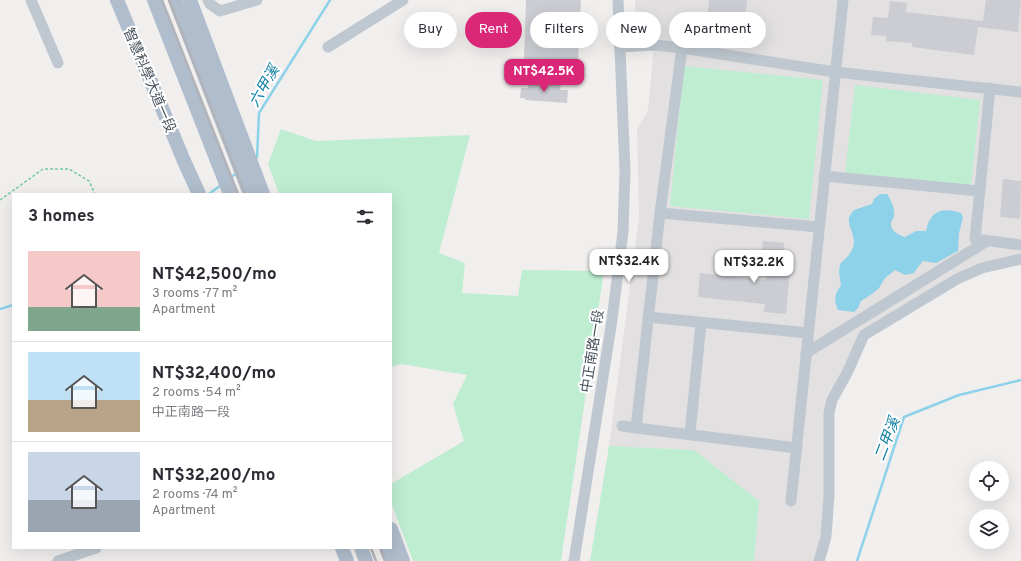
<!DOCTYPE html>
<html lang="en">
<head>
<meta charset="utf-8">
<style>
  :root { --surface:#fff; --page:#f7f7f7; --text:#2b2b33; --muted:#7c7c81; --line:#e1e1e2; --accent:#db2777 }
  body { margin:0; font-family:Overpass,"Noto Sans TC",sans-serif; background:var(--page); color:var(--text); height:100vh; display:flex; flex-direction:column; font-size:15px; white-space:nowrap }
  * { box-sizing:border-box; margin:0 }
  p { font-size:13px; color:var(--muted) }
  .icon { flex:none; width:22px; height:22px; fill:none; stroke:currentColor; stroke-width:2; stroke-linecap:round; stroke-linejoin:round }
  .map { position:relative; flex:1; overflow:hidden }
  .side { position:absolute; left:12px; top:193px; width:380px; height:356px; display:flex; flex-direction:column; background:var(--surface); border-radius:0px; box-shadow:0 4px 16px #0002 }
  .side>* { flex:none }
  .hud { position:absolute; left:404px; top:12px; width:380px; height:36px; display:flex; gap:8px }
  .buttons { position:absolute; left:969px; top:461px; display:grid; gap:8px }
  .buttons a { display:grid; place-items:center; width:40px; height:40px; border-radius:50%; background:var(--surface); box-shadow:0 4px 16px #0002; font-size:20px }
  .price { position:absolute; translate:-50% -34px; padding:0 9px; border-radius:8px; background:#fff; color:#222; font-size:13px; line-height:26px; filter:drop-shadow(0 1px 2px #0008) }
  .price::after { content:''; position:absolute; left:50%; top:24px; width:12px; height:9px; margin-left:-6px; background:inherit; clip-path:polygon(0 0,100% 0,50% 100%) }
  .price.selected { background:var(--accent); color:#fff }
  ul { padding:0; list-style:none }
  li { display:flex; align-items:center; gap:12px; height:100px; padding:0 16px }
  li+li { border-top:1px solid var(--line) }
  li span { display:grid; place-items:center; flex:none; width:112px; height:80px; border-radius:0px; color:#555 }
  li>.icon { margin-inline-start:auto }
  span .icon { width:48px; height:48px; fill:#fffc; stroke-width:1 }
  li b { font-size:17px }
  h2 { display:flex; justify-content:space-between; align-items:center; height:48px; padding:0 16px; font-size:17px }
  .tag { padding:0 14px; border-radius:18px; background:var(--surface); box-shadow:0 4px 16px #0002; font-size:14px; line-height:36px }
  .tag.selected { background:var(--accent); color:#fff }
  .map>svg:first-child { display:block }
</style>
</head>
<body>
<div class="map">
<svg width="1021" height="561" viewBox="0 0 1021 561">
  <rect width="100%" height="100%" fill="#f1eeee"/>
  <polygon fill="#e2e0e0" points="635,0 1021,0 1021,256 978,265 860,335 832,394 823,528 815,561 754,561 759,501 694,450 609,446 639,218 637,130 648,110 654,45 654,31 636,21"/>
  <g fill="#beedd2">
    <polygon points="684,66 823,80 809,219 670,206"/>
    <polygon points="855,85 980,100 971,186 845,173"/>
    <polygon points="281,129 316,141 470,135 439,253 465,263 462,293 518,296 522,270 604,271 561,561 413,561 391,502 391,484 464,441 453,404 467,375 401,364 391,367 391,194 279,194 268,164"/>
    <polygon points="609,446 694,450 759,501 754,561 590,561"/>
  </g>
  <path fill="#8dd2e9" d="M 880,194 L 887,194 C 891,200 895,208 894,216 C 894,218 892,220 891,222 C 890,231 898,235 905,237 L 916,231 L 926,231 C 930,210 943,207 961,213 L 963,218 L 959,233 L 958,251 L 936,263 L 923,261 L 918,267 L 914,273 L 905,275 L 895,270 L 885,278 L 879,288 L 872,294 L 861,301 L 858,308 L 854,312 L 838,310 C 834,302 834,293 841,286 L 839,272 L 840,264 C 848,257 857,248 853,236 C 852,230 848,225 849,218 C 850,215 852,212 854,210 L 872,204 L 874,199 Z"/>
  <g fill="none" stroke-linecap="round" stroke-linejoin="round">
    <g stroke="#8dd2e9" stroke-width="2.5">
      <polyline points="255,159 257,157 259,113 330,0"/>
      <polyline points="228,179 237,173"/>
      <polyline points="209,194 221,185"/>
      <polyline points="0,309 13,305"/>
      <polyline points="857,561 904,417 959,395 1021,380"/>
    </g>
  </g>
  <g fill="#cbcdd3">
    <polygon points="526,0 581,0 578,62 524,60"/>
    <polygon points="709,0 747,0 743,34 706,30"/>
    <polygon points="986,0 1021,0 1018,32 978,27 974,55 912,47 912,43 886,41 886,36 871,35 873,17 888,18 890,1 907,3 906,12 983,21"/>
    <polygon points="528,82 561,84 560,90 568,90 567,103 525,100 525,98 520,98 521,88 528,88"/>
    <polygon points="1003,179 1021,181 1020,219 1000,217"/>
    <polygon points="763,241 784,243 783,259 791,260 786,314 764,312 765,304 698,297 700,273 766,280 769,251 762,251"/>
  </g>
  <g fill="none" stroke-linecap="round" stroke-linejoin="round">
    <polyline stroke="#77caa4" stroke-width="1.5" stroke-dasharray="3 2" stroke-linecap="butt" points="0,200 43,169 69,169 89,181 95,194"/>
    <g stroke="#bfc8d0" stroke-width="11">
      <polyline points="31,0 58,63"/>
      <polyline points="208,0 210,4 220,11 257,0"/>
      <polyline points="328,47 403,0"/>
      <polyline points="620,47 654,45 682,48 835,72 1021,92"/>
      <polyline points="682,48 660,213 636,428 797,448"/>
      <polyline points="990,88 975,239 1021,245"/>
      <polyline points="824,176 979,191"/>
      <polyline points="660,213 819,227"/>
      <polyline points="648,317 808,333"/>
      <polyline points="806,353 987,241"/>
      <polyline points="622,426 636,428"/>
      <polyline points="690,434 701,323"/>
      <polyline points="791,501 843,0"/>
      <polyline points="58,561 96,548"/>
      <polyline points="574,561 612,320 623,232 625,171 618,0"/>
      <polyline points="819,561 826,537 829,495 829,413 832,400 847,373 864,335 957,279 982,268 1021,259"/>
    </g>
    <g stroke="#afbdcc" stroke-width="14">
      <polyline points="117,0 184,161 199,194"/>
      <polyline points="154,0 230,194"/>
      <polyline points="175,0 250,194"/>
      <polyline points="190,0 263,194"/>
      <polyline points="391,529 403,561"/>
      <polyline points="342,548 347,561"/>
      <polyline points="361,548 366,561"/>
      <polyline points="387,548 392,561"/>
    </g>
    <g stroke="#b1b3b9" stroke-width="2.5">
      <polyline points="162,0 238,194"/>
      <polyline points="169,0 245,194"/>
      <polyline points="371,548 376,561"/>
      <polyline points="380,548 385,561"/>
    </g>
  </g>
  <g text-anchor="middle" stroke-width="4" stroke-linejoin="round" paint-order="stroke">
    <g font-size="14" fill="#47515b" stroke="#fff">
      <text transform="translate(150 80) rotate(67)" y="5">智慧科學大道一段</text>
      <text transform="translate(592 351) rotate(-81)" y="5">中正南路一段</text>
    </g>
    <g font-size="15" font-style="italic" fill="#1180a4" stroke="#fff">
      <text transform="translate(264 86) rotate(-60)" y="5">六甲溪</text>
      <text transform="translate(887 439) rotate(-69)" y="5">二甲溪</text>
    </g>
  </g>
</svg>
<div class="buttons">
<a><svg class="icon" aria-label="locate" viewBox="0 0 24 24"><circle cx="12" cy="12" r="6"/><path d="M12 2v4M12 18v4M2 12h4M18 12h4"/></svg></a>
<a><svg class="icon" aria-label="layers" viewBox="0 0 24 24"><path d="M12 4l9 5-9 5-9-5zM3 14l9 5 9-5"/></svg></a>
</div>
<b class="price selected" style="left:544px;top:93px">NT$42.5K</b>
<b class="price" style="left:629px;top:283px">NT$32.4K</b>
<b class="price" style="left:754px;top:284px">NT$32.2K</b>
<div class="hud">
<a class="tag">Buy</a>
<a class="tag selected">Rent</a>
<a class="tag">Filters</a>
<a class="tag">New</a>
<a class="tag">Apartment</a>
</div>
<section class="side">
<h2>3 homes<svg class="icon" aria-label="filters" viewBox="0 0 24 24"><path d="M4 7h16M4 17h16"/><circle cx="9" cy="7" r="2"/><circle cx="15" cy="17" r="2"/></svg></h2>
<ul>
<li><span style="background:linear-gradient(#f6c9c9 70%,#7fa58c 0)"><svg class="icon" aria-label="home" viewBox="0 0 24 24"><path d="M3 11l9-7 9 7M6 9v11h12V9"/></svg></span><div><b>NT$42,500/mo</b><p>3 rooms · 77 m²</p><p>Apartment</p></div></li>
<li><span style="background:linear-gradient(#bfe0f5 60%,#b9a48a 0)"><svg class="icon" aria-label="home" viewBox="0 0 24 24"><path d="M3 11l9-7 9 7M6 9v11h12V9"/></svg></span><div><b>NT$32,400/mo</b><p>2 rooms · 54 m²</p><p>中正南路一段</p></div></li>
<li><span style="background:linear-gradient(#c9d6e8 60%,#9aa5b1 0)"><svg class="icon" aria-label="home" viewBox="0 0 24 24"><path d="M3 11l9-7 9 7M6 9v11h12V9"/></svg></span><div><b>NT$32,200/mo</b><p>2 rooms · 74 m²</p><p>Apartment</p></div></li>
</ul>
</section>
</div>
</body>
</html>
